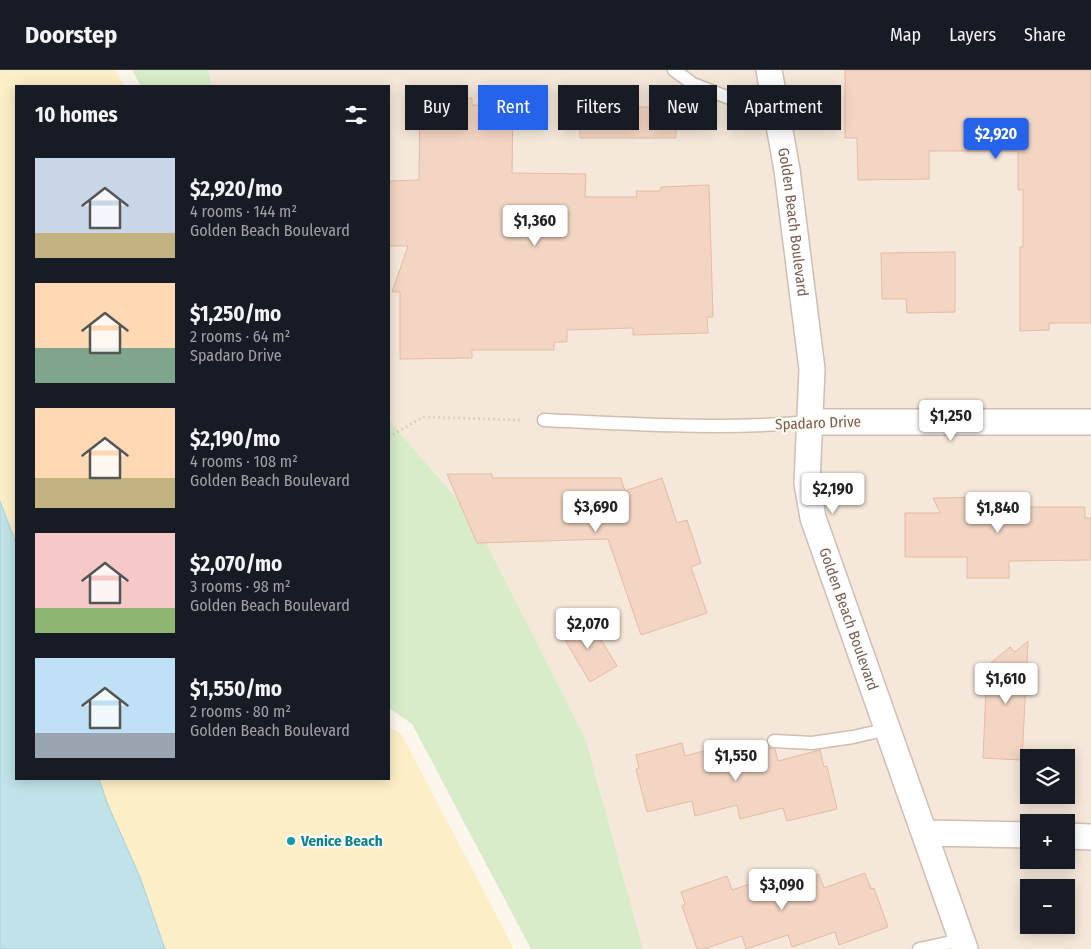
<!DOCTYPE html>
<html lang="en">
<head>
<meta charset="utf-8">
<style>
  :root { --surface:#171b24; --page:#20242c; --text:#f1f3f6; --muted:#9ea1a6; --line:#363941; --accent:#2563eb }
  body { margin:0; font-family:"Fira Sans Condensed",sans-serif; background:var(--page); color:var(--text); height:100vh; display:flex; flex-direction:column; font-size:19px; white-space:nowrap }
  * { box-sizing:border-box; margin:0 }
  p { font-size:16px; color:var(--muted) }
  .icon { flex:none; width:28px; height:28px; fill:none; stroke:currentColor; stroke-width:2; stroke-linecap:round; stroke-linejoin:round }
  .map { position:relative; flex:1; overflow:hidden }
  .sheet { position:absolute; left:15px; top:15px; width:375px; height:695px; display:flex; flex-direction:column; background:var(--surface); border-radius:0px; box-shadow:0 2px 12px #0003 }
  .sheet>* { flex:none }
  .banner { position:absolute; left:405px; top:15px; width:475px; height:45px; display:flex; gap:10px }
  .tools { position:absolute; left:1020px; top:679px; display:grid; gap:10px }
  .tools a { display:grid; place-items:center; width:55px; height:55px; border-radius:0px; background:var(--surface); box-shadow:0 2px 12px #0003; font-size:25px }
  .price { position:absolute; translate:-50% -42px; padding:0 11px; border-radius:5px; background:#fff; color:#222; font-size:16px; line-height:32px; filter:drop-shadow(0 1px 2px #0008) }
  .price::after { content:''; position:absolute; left:50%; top:30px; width:15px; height:11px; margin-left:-8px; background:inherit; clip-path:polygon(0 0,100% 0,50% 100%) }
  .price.current { background:var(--accent); color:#fff }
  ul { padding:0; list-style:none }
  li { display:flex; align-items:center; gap:15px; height:125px; padding:0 20px }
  li span { display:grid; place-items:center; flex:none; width:140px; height:100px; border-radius:0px; color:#555 }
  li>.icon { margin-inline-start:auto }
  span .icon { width:60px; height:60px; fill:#fffc; stroke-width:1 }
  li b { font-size:21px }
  h2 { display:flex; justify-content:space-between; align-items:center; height:60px; padding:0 20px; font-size:21px }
  .tag { padding:0 18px; border-radius:0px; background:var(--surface); box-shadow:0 2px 12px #0003; font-size:18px; line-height:45px }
  .tag.current { background:var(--accent); color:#fff }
  header { display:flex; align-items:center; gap:30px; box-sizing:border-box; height:70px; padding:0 25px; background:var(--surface); border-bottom:1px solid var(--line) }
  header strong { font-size:24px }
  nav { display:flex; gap:28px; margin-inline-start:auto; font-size:18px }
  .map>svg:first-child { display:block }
</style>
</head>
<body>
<header>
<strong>Doorstep</strong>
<nav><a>Map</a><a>Layers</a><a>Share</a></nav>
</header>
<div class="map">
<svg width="1091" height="879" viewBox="0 0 1091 879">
  <rect width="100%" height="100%" fill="#fdf6ec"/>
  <path fill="#f5e8da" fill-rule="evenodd" d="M 208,0 L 1091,0 L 1091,879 L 643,879 L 586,670 L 474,449 L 389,350 L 389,16 L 212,16 ZM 1029,688 L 1066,688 L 1066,725 L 1029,725 ZM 1029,752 L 1066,752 L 1066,790 L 1029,790 ZM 1029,818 L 1066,818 L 1066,855 L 1029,855 Z"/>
  <g fill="#d8ecc9">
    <polygon points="132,0 208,0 212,16 141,16"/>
    <polygon points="389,350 474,449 586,670 643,879 531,879 412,654 389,638"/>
  </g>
  <g fill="#fcefc7">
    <polygon points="0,0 115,0 124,16 16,16 16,473 0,431"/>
    <polygon points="389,656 402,665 514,879 165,879 140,807 108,735 99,709 389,709"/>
  </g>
  <polygon fill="#bfe3e8" stroke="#a5d3da" points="0,431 16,473 16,709 99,709 108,735 140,807 165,879 0,879"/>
  <g fill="#f3d5c3" stroke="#e6bba3">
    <polygon points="845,0 1091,0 1091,253 1049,253 1049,260 1020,261 1020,177 1023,177 1023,120 1018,120 1018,81 929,81 929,109 858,110 857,68 845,68"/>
    <polygon points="420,23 463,23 464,28 472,28 472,35 513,36 512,103 586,104 585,127 637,127 636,121 660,121 661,117 709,115 713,247 707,247 708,263 633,265 633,258 567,260 567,272 554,272 554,280 472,280 472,288 400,289 400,222 392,222 408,176 389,176 389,111 419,110"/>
    <polygon points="579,24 624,24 624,30 631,30 631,37 676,37 676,68 580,68"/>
    <polygon points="955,182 955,242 907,243 906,229 882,229 881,183"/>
    <polygon points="447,404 492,404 492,408 621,408 625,421 662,408 677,453 687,450 701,493 691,497 707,543 641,565 608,469 477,473"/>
    <polygon points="1008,427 1008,437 1085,437 1085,448 1091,448 1091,490 1009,491 1009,508 967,508 967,487 905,487 905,443 940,443 933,428"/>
    <polygon points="556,555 592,555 617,596 590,612"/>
    <polygon points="1028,571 1022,690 983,688 987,596 1010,577 1015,582"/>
    <polygon points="682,673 685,686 729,674 732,687 770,678 775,679 778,691 820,680 824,697 827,696 837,739 787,751 783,738 740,749 737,735 695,746 692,731 647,742 636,699 639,698 636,685"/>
    <polygon points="865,803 871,819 874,818 888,857 839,875 835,862 792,877 788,865 746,879 742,866 704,879 697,879 682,836 685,834 681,822 727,806 732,820 773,806 778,818 819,804 824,818"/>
  </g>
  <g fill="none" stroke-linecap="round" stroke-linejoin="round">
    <g stroke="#d1beb0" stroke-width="15">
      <g id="service">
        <polyline points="674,0 693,14 732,29 775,32"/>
        <path d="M 544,350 C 633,354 722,360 810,352"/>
        <polyline points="774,671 812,673 853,667 888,659"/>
        <polyline points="919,879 961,870"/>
      </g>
    </g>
    <g stroke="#d1beb0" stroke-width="28">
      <g id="minor">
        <path id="s1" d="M 769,0 L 787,100 L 812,299 L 807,413 L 813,448 L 965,879"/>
        <polyline points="810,352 1091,352"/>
        <polyline points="925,763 1029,765"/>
        <polyline points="1066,766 1091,767"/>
      </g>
    </g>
    <polyline stroke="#d9b8a5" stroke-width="3" stroke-dasharray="1 4" stroke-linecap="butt" points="389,367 423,347 521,350"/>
    <use href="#service" stroke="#fff" stroke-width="12"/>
    <use href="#minor" stroke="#fff" stroke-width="25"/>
  </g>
  <circle fill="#0f9aa8" stroke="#fffaf3" stroke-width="2" cx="291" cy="771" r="5"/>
  <g text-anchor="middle" stroke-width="4.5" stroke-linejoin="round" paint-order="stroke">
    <g font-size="15" fill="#7a5c4d" stroke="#fffaf3">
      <text dy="5" stroke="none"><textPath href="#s1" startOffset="154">Golden Beach Boulevard</textPath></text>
      <text transform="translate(818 353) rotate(-2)" y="5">Spadaro Drive</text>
      <text dy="5" stroke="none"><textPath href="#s1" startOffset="559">Golden Beach Boulevard</textPath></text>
    </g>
    <g font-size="15" font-weight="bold" fill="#0d838f" stroke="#fffaf3" text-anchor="start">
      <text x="301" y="776">Venice Beach</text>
    </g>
  </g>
</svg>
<div class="tools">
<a><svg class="icon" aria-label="layers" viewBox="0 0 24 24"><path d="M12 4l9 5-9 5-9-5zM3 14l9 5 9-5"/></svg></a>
<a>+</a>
<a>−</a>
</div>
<b class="price current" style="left:996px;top:90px">$2,920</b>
<b class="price" style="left:535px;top:177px">$1,360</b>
<b class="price" style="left:951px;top:372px">$1,250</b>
<b class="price" style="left:833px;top:445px">$2,190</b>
<b class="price" style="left:596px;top:463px">$3,690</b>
<b class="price" style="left:998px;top:464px">$1,840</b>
<b class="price" style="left:588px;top:580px">$2,070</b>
<b class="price" style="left:1006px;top:635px">$1,610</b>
<b class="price" style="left:736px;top:712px">$1,550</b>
<b class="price" style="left:782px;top:841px">$3,090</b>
<div class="banner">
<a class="tag">Buy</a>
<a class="tag current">Rent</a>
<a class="tag">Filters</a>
<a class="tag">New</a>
<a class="tag">Apartment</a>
</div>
<section class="sheet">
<h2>10 homes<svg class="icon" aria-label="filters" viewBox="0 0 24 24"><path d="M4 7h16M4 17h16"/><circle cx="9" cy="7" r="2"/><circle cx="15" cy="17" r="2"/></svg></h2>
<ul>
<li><span style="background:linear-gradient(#c9d6e8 75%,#c2b280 0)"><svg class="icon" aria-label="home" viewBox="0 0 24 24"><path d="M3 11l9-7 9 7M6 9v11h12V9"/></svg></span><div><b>$2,920/mo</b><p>4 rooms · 144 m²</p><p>Golden Beach Boulevard</p></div></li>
<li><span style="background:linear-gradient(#ffd9b3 65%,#7fa58c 0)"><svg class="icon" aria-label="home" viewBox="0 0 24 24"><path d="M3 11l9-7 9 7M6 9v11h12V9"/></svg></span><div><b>$1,250/mo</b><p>2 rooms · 64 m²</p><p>Spadaro Drive</p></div></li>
<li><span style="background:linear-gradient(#ffd9b3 70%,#c2b280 0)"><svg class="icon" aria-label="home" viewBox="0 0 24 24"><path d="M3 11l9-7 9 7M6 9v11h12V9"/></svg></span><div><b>$2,190/mo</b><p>4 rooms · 108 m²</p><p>Golden Beach Boulevard</p></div></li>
<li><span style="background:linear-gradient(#f6c9c9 75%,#8fb573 0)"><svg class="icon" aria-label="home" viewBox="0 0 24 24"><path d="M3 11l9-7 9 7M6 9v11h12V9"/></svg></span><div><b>$2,070/mo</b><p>3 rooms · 98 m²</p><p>Golden Beach Boulevard</p></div></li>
<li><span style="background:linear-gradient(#bfe0f5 75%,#9aa5b1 0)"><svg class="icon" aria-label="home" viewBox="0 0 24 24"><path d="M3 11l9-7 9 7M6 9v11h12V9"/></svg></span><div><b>$1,550/mo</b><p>2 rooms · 80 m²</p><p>Golden Beach Boulevard</p></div></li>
</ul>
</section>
</div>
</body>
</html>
